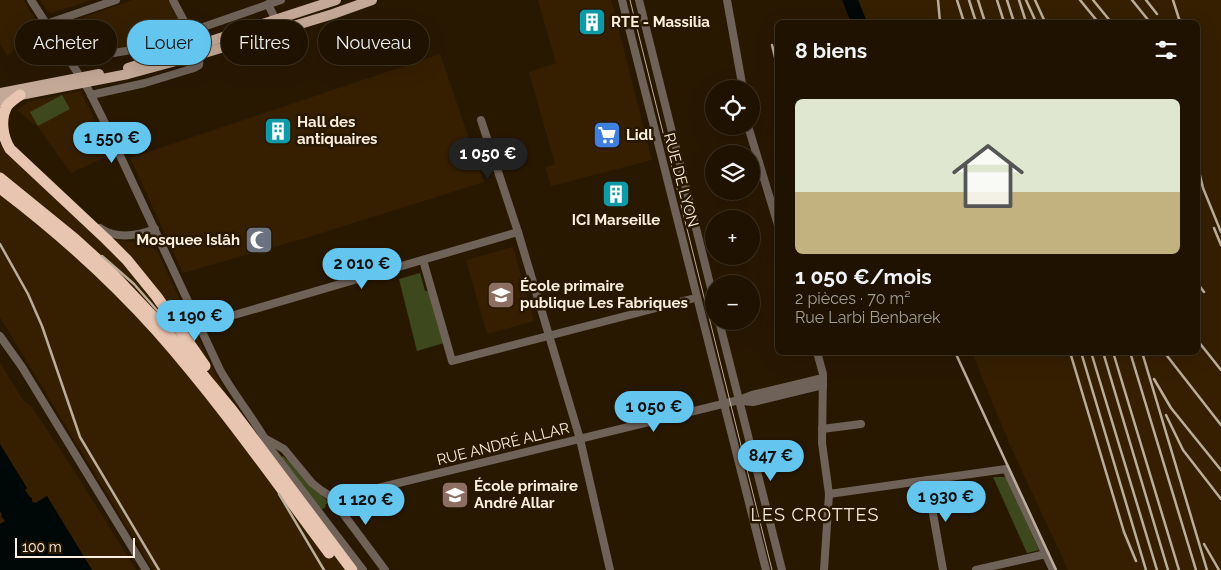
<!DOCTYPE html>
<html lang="fr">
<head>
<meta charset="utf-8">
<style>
  :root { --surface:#1f1200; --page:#271b0a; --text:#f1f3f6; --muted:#a19e99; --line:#3c3222; --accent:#64c5ee }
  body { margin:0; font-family:Raleway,sans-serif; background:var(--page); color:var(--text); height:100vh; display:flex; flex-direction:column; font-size:19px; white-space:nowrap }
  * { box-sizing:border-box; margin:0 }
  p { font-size:16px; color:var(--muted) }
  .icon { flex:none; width:28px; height:28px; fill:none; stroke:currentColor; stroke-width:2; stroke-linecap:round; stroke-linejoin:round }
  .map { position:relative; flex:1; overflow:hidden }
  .drawer { position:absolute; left:775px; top:20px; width:425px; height:335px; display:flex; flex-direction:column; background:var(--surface); border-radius:8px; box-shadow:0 5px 20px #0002,0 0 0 1px var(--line) }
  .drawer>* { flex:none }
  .banner { position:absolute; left:15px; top:20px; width:475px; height:45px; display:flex; gap:10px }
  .fabs { position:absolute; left:705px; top:80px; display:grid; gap:10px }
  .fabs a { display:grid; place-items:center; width:55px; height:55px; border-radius:50%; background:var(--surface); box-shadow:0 5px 20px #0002,0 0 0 1px var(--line); font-size:25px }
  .scale { position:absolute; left:15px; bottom:12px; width:120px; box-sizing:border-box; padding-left:5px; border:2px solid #fbefdf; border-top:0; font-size:14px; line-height:18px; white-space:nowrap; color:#fbefdf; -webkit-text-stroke:4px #291800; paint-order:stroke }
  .price { position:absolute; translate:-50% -42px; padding:0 11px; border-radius:18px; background:var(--accent); color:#111; font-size:16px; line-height:32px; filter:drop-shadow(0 1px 2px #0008) }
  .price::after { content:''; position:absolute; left:50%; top:30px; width:15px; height:11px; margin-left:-8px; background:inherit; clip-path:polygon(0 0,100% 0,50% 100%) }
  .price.selected { background:#222; color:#fff }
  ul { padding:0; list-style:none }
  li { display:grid; align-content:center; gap:10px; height:265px; padding:0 20px }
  li span { display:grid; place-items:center; height:155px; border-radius:8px; color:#555 }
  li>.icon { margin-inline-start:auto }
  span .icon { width:90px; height:90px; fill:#fffc; stroke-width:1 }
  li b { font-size:21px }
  h2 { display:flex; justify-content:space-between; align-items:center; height:60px; padding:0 20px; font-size:21px }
  .tag { padding:0 18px; border-radius:22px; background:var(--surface); box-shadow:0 5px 20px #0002,0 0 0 1px var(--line); font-size:18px; line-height:45px }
  .tag.selected { background:var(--accent); color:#111 }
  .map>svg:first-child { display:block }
</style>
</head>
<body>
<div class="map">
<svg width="1221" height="570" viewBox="0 0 1221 570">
  <rect width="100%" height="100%" fill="#291800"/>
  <g fill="#351f00">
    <polygon points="0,0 23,0 39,25 7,56 0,44"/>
    <polygon points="40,0 91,0 52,13 48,12"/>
    <polygon points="133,0 168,0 188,36 126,54 79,62 68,43 76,39 67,23"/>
    <polygon points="538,0 611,0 652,160 551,186 545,167 555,164 529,72 556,63"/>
    <polygon points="844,0 1221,0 1221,570 1068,570 1010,445 972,353 1198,352 1198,22 853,22"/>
    <polygon points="440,54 484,182 312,236 183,273 130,158"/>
    <polygon points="80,91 112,154 71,173 38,127 17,110 28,102"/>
    <polygon points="0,144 99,238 146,244 157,251 210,364 226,394 357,570 153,570 0,317"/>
    <polygon points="513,247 534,321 487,334 466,260"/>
    <polygon points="0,363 23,400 32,407 73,469 136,570 92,570 47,496 35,503 30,498 3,516 5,521 0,524"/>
  </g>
  <g fill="#3d481d">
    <polygon points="62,95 70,109 38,126 30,112"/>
    <polygon points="420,273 425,291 429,291 444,343 417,351 399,279"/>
    <polygon points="283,456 288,460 310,486 329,502 325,505 326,507 321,510 281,457"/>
    <polygon points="993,477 1006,477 1039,550 1027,553"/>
  </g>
  <polygon fill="#000707" points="0,444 27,488 25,490 30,497 32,498 32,502 36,503 47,496 92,570 0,570 0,524 5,521 1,516 2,515 0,511"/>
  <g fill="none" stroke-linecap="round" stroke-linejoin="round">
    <polyline stroke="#000707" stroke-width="15" points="850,0 859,22"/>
    <g stroke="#6f6259" stroke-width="8">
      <path d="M 31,0 L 88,89 L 103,119 L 220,370 C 236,398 257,423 272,451 L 363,570"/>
      <polyline points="622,0 766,570"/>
      <polyline points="639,0 714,300"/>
      <polyline points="727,0 743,89"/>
      <polyline points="268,4 279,27 284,29"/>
      <polyline points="46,24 116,0"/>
      <polyline points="69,60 126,51 157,43 281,0"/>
      <path d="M 91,95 L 145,83 L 194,68 L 199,65 C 202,49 180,15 173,0"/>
      <polyline points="481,120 518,232 580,439 610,570"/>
      <polyline points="748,126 778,225"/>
      <path d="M 100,228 C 117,240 137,236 155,229"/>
      <polyline points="423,260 452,361 691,299"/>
      <polyline points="719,321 782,570"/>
      <polyline points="200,325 518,232"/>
      <polyline points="0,336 22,367 146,570"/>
      <polyline points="817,352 823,374 822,443 829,494 824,570"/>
      <polyline points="741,401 753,402 823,385"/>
      <polyline points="822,429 861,424"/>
      <polyline points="266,439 284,449 312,483 322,491 330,496 349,495 739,400 752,395 823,378"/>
      <polyline points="927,480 943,570"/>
      <polyline points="829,494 1006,469 1053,570"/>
      <polyline points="330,496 385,570"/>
      <polyline points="976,570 1046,554"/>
    </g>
    <g stroke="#c5a997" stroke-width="10">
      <polyline points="128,68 336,0"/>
      <polyline points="0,93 99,74"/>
      <polyline points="0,102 20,95 128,74 198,55 333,14 372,0"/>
    </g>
    <g stroke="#e8c5b0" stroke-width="11">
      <path d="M 20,95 C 16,98 10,102 7,106 C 0,119 2,136 10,149 L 106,239 L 127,260 L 157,297 L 205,366"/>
      <polyline points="0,178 75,239 109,270 163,327 232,410 352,570"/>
      <path d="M 0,188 C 57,231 110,279 157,331 C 219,401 273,478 329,553"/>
    </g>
    <polyline stroke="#bbad9b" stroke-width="1" points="630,0 772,570"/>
    <g stroke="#bbad9b" stroke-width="2.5">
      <polyline points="938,0 940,22"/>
      <polyline points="957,0 964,22"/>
      <polyline points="969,0 976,22"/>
      <polyline points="978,0 985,22"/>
      <polyline points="997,0 1004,22"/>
      <polyline points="1007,0 1014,22"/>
      <polyline points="1019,0 1026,22"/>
      <polyline points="1026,0 1036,22"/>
      <polyline points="1035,0 1045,22"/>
      <polyline points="1080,0 1098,22"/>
      <polyline points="1093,0 1111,22"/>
      <polyline points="1132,0 1149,21"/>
      <polyline points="1146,0 1157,14"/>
      <polyline points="1173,0 1180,22"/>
      <polyline points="772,45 778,69"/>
      <polyline points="1198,167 1203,188 1221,232"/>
      <polyline points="1214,228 1221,245"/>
      <polyline points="0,244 28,294 42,326 80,437 159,570"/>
      <polyline points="102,256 134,284 168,323"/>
      <polyline points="1198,284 1204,292"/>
      <polyline points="1198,341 1221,370"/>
      <polyline points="955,352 1056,570"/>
      <polyline points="1070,352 1124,532 1136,561"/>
      <polyline points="1081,352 1146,570"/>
      <polyline points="1091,352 1157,570"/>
      <polyline points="1103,352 1168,570"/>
      <polyline points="1113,352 1179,570"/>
      <polyline points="1130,352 1196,570"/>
      <polyline points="1142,352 1207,570"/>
      <polyline points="1164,352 1221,425"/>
      <polyline points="1154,379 1171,408 1221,470"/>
      <polyline points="1166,415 1183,450 1221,499"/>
      <polyline points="279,494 324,570"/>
      <polyline points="1204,544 1219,570"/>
    </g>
  </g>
  <defs>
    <g id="building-square" transform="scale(1.4375)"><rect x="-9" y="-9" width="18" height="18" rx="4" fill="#0f9aa8" stroke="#291800"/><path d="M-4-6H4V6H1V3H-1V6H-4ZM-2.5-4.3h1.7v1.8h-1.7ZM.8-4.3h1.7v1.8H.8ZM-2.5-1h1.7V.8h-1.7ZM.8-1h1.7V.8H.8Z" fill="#fff"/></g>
    <g id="supermarket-square" transform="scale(1.4375)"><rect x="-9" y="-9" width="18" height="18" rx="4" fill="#3f7fe0" stroke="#291800"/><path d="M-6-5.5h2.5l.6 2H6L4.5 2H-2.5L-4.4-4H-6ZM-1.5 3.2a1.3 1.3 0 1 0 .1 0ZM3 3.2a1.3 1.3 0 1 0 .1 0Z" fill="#fff"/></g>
    <g id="mosque-square" transform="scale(1.4375)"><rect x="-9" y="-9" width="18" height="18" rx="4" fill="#6b7280" stroke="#291800"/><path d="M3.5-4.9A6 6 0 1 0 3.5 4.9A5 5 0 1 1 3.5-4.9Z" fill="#fff"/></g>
    <g id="school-square" transform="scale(1.4375)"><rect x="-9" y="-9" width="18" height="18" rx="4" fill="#8d6e63" stroke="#291800"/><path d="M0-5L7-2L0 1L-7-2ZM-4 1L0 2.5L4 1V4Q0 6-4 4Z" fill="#fff"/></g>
  </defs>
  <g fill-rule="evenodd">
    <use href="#building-square" x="592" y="22"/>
    <use href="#building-square" x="278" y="131"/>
    <use href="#supermarket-square" x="607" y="135"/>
    <use href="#building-square" x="616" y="194"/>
    <use href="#mosque-square" x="259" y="240"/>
    <use href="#school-square" x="501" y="295"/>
    <use href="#school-square" x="455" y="495"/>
  </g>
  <g text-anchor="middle" stroke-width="5" stroke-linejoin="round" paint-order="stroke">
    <g font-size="15" font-weight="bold" fill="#fbefdf" stroke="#291800" text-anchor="start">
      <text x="611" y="27">RTE - Massilia</text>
      <text x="297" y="127">Hall des<tspan x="297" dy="17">antiquaires</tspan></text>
      <text x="626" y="140">Lidl</text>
      <text x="616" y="225" text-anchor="middle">ICI Marseille</text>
      <text x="240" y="245" text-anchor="end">Mosquee Islâh</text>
      <text x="520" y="291">École primaire<tspan x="520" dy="17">publique Les Fabriques</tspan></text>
      <text x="474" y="491">École primaire<tspan x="474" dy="17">André Allar</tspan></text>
    </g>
    <g font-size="15" fill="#fbefdf" stroke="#291800">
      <text transform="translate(681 180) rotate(75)" y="5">RUE DE LYON</text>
      <text transform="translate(503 444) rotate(-14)" y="5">RUE ANDRÉ ALLAR</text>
    </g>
    <g font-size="18" letter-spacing="1" fill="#fbefdf" stroke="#291800">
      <text x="815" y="521">LES CROTTES</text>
    </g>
  </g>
</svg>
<div class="fabs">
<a><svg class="icon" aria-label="locate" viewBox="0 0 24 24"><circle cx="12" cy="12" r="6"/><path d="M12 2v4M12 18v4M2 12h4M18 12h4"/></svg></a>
<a><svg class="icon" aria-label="layers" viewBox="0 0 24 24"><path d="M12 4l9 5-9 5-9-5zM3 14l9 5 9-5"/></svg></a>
<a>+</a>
<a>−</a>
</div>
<div class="scale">100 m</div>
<b class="price" style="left:112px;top:164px">1 550 €</b>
<b class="price selected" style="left:488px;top:180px">1 050 €</b>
<b class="price" style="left:362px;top:290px">2 010 €</b>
<b class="price" style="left:195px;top:342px">1 190 €</b>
<b class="price" style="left:654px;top:433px">1 050 €</b>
<b class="price" style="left:771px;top:482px">847 €</b>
<b class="price" style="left:946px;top:523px">1 930 €</b>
<b class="price" style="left:366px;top:526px">1 120 €</b>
<div class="banner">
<a class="tag">Acheter</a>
<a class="tag selected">Louer</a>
<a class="tag">Filtres</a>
<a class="tag">Nouveau</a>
</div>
<section class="drawer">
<h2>8 biens<svg class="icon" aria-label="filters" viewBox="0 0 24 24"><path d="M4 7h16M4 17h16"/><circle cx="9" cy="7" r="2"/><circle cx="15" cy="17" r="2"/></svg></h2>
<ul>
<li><span style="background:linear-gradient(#dfe7d0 60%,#c2b280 0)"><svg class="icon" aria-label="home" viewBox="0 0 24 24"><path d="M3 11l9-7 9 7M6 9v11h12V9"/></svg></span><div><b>1 050 €/mois</b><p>2 pièces · 70 m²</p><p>Rue Larbi Benbarek</p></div></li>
</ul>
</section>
</div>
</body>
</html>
